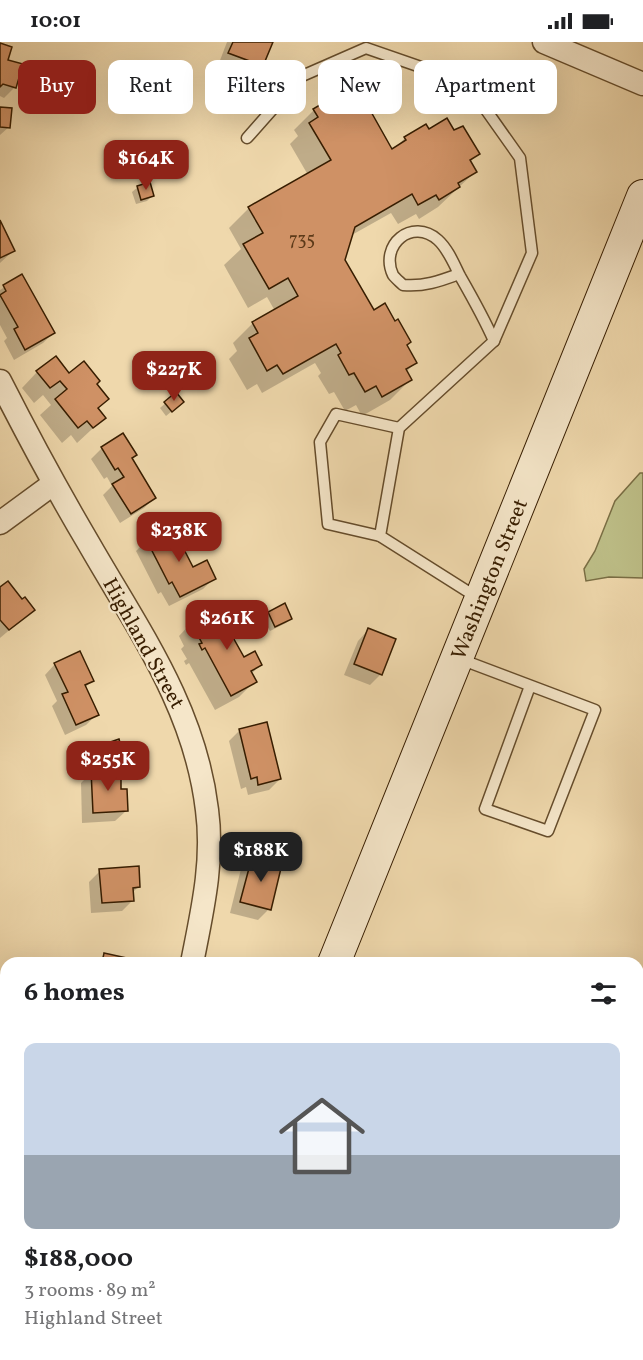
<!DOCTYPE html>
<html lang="en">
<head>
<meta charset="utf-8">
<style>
  :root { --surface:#fff; --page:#f2f2f2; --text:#202124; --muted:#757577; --accent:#8f2418 }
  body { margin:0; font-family:Vollkorn,serif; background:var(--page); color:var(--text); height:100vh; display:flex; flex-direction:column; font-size:22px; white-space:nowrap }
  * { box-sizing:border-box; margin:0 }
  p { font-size:20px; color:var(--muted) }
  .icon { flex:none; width:33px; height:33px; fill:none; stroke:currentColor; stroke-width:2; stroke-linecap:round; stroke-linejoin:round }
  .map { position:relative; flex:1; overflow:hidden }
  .sheet { position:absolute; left:0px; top:915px; width:644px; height:404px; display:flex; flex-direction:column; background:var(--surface); border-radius:18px 18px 0 0; box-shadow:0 6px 24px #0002 }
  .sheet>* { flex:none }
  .guide { position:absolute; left:18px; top:18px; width:608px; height:54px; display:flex; gap:12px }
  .price { position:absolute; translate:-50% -51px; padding:0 14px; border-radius:12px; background:var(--accent); color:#fff; font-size:20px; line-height:39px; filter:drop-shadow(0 2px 3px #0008) }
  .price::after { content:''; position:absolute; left:50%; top:36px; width:18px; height:14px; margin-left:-9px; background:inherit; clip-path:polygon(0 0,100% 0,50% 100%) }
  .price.selected { background:#222; color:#fff }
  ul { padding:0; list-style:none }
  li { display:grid; align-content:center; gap:12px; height:318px; padding:0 24px }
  li span { display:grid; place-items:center; height:186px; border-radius:12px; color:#555 }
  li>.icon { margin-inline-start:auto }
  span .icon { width:108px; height:108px; fill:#fffc; stroke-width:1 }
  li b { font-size:26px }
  h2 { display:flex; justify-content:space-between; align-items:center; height:72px; padding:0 24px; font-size:26px }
  .pill { padding:0 21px; border-radius:12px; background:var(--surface); box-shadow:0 6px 24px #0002; font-size:21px; line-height:54px }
  .pill.selected { background:var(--accent); color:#fff }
  .status { display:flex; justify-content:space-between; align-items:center; height:42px; padding:0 30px; background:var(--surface); direction:ltr }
  .status svg { height:16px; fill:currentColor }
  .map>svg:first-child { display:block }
</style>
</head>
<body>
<div class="status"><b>10:01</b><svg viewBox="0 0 49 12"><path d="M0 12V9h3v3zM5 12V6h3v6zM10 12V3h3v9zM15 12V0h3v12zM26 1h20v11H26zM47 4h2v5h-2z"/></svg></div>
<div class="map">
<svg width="643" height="1318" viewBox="0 0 643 1318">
  <rect width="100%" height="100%" fill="#efd8ac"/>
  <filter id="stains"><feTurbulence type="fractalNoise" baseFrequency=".00333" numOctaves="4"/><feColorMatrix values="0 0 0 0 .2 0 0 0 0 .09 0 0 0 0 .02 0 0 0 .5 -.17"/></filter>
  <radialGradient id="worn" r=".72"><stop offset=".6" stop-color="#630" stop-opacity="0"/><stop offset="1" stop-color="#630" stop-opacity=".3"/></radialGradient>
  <g fill="#bdbe87" stroke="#7a6e44" stroke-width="1.5">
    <polygon points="640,431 643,431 643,536 609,535 586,539 584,527 595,509 615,459"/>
    <polygon points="643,937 643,990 638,991 638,942"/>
  </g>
  <g fill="#0003">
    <polygon points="227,0 271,0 262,23 251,34 219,21"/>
    <polygon points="0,3 15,45 4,56 0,54"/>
    <polygon points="0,67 9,85 0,93"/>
    <polygon points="314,68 392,109 405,96 428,89 454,90 478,112 469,121 475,130 438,165 419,177 416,172 398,182 391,171 350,194 344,218 373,270 405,304 415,321 406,330 410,338 390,358 362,374 356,363 345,369 334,350 329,352 318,334 321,331 315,321 262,351 257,342 247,348 229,317 237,309 233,301 253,281 275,269 267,255 248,266 224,223 241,207 229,186 249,166 308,133 290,102 298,94 294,88"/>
    <polygon points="138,145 152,154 147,159 136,162 132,150"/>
    <polygon points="0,181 13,209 0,221"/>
    <polygon points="22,234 53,291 43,301 14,318 4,299 7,296 0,283 0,248"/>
    <polygon points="37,330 69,333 95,342 97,367 104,376 77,401 71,393 62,401 40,373 51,363 43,353 34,361 22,346"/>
    <polygon points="176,352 177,365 166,374 160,366"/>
    <polygon points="102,406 130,417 154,456 144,466 120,481 103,453 112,444 107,435 104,437 91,417"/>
    <polygon points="147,498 192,527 214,536 203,547 169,564 161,550 158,552 136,509"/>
    <polygon points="0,547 33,568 0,596"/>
    <polygon points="214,568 220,579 238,584 230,592 243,617 261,623 251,632 255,639 239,655 215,668 189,621 186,623 184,619 187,617 181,607 184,604 179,594 194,578"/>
    <polygon points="269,571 291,576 286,581 270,589 263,576"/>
    <polygon points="368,588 381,632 370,643 344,633 358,599"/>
    <polygon points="55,622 92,638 85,646 97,672 86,683 65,693 52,664 57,659 45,633"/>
    <polygon points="240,688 280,737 269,748 248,753 246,745 241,747 229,699"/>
    <polygon points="94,707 122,711 117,716 92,724 89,712"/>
    <polygon points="92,730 120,749 126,769 115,779 82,781 81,741"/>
    <polygon points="252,816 269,867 258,878 230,871 241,827"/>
    <polygon points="100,829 139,844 132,851 133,858 122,869 91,871 89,840"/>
    <polygon points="105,912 124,921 96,921"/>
    <polygon points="6,1027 6,1043 1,1041"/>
    <polygon points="640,1155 643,1156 643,1202 638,1200 638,1157"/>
    <polygon points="643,1262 643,1279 638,1280 638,1263"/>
    <polygon points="6,1293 6,1312 37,1312 37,1318 0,1318 0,1299"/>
    <polygon points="568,1312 605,1312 608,1318 565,1318"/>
  </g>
  <g fill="#cf9165" stroke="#371d00" stroke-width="1.5">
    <polygon points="233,0 273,0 263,24 228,11"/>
    <polygon points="0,1 12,5 8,18 23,22 16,46 3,42 0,45"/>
    <polygon points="347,47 353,57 361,52 392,107 406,98 404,95 426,82 429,87 447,76 454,88 463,84 480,112 470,118 477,130 458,141 460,145 439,158 436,153 418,163 412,152 355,185 345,218 374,268 385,261 395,279 398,277 411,300 407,303 417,321 406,327 412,338 382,355 376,344 365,350 354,331 349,333 338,313 341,311 336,302 283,332 277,323 267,329 249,296 258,291 252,280 298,254 288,236 269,247 243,202 263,191 248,165 331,118 309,81 318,75 313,67"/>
    <polygon points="0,65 12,66 10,86 0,85"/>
    <polygon points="150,140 154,154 141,158 137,144"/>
    <polygon points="0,178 15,209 0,216"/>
    <polygon points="22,232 55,291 25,308 14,287 18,285 0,253 6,249 3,243"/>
    <polygon points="56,314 69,331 84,319 100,339 97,342 109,357 98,366 106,376 93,386 87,379 78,386 55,357 67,347 60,339 50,346 36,329"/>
    <polygon points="176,350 184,360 172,370 164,360"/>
    <polygon points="123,391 137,413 132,416 156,456 131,472 112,442 124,435 118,426 115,428 101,405"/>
    <polygon points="172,484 193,525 207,518 216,537 180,555 172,540 169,542 146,497"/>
    <polygon points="8,539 22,557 25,555 35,568 9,588 0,578 0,545"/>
    <polygon points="285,561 292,577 275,585 268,570"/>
    <polygon points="215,566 221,577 233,570 240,584 230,590 244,615 255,609 262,623 251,629 257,640 231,654 205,606 202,608 199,602 202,601 196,590 200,588 194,577"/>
    <polygon points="368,586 396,597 382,633 354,622"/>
    <polygon points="80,609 94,639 85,643 99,673 76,683 62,652 68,650 54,621"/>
    <polygon points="267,680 281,737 258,743 257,735 251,737 239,687"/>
    <polygon points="119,697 123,712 97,720 93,706"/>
    <polygon points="121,727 121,747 127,747 128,769 93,771 91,728"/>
    <polygon points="252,815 282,822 271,868 240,860"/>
    <polygon points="139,824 140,845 133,846 134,859 102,861 99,827"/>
    <polygon points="104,911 127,916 125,921 102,921"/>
    <polygon points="222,917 244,921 222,921"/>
    <polygon points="640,1153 643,1154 643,1187 638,1185 638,1158"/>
    <polygon points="643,1260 643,1276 638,1277 638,1261"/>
    <polygon points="2,1295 6,1295 6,1308 1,1308"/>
    <rect x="7" y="1312" width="31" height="6"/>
    <polygon points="572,1312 609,1312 612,1314 610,1318 570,1318"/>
  </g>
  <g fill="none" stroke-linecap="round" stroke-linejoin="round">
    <g stroke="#654c2b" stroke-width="13">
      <g id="lane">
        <polyline points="247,96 302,34 366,6 467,41 520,116 532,211 494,299 399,386 380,494 478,556"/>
        <path d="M 459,232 C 440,239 424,245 403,243 C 400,240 395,236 393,233 C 379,203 412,175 438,198 C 448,207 454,222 460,234 C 472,255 484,276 494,299"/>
        <polyline points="380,494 328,482 320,400 336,372 399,386"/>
        <polyline points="460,617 595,668 548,789 485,767 530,644"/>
        <polyline points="1,1110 6,1110"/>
      </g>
    </g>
    <g stroke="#654c2b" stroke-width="25">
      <g id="street">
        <polyline points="544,0 643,42"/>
        <path d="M 0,339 C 28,394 57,448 89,502 C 139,589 195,666 207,768 C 214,820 202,870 192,921"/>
        <polyline points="0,481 53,442"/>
        <polyline points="638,1098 643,1100"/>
        <polyline points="135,1312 136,1318"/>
      </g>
    </g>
    <g stroke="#371d00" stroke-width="34">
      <g id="secondary">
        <polyline points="334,921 643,154"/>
        <polyline points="180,1318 182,1312"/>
      </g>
    </g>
    <use href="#lane" stroke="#f5e6c9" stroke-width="10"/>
    <use href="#street" stroke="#f5e6c9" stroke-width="22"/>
    <use href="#secondary" stroke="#f5e6c9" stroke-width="32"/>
  </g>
  <g text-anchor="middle" stroke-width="4.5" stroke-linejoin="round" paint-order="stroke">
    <g font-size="18" fill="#5d3a19">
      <text x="302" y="203">735</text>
    </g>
    <g font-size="21" fill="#371d00" stroke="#f5e6c9">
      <text transform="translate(489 537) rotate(-68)" y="7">Washington Street</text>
      <text transform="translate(144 601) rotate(61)" y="7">Highland Street</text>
    </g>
  </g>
  <rect width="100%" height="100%" filter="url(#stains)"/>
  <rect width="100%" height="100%" fill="url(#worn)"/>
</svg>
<b class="price" style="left:146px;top:149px">$164K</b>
<b class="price" style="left:174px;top:360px">$227K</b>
<b class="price" style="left:179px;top:521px">$238K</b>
<b class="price" style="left:227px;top:609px">$261K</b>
<b class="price" style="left:108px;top:750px">$255K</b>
<b class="price selected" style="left:261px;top:841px">$188K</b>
<div class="guide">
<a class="pill selected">Buy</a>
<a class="pill">Rent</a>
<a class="pill">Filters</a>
<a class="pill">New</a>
<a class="pill">Apartment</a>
</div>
<section class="sheet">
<h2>6 homes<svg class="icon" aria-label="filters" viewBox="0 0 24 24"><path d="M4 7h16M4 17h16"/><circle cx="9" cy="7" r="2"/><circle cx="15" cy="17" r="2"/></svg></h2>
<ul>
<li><span style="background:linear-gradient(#c9d6e8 60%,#9aa5b1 0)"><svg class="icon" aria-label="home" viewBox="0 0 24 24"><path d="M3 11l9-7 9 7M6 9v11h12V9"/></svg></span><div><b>$188,000</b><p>3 rooms · 89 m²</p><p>Highland Street</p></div></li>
</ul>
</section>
</div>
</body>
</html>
